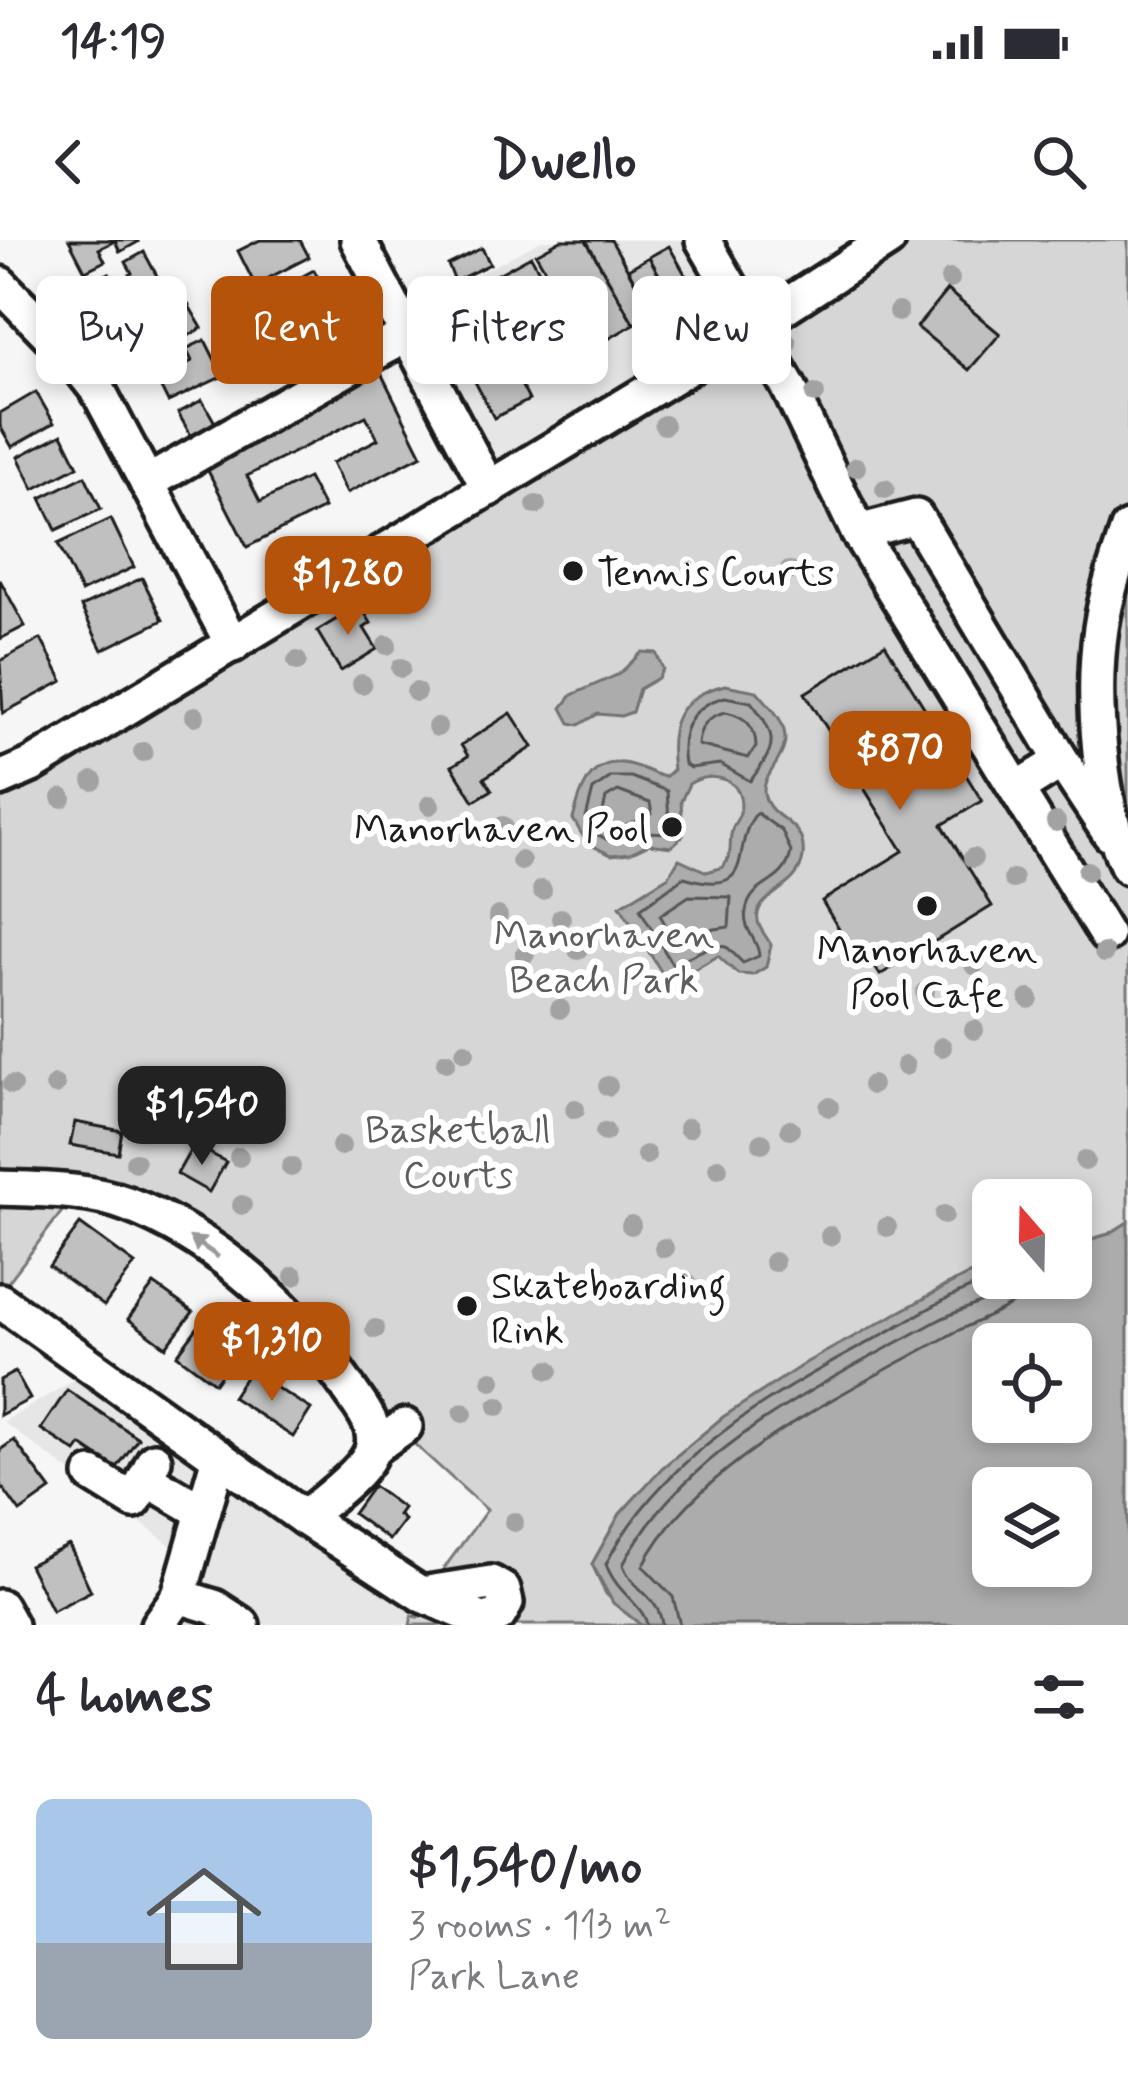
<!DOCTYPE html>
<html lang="en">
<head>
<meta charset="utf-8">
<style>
  :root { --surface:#fff; --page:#f2f2f3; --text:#2b2b33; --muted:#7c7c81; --line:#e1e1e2; --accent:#b45309 }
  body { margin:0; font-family:Mynerve,sans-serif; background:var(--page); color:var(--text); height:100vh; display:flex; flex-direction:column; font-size:45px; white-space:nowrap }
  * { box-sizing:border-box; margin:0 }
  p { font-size:39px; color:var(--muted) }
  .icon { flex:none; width:66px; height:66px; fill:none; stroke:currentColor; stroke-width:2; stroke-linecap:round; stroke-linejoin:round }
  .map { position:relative; height:1385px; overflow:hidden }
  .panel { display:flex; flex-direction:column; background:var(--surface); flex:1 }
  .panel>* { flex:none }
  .hud { position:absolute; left:36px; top:36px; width:1056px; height:108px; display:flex; gap:24px }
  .needle { width:78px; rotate:340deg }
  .buttons { position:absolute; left:972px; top:939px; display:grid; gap:24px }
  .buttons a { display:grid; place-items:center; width:120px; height:120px; border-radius:18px; background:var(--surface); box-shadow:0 6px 18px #0003; font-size:60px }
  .price { position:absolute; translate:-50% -102px; padding:0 27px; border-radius:24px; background:var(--accent); color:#fff; font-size:39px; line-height:78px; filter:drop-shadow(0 3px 6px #0008) }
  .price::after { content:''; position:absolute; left:50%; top:72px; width:36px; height:27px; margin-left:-18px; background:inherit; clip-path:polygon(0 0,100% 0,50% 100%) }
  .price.selected { background:#222; color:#fff }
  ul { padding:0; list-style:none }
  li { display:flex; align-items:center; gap:36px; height:300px; padding:0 36px }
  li+li { border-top:3px solid var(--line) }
  li span { display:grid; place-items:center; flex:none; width:336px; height:240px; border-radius:18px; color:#555 }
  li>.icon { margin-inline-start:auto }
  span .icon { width:144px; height:144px; fill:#fffc; stroke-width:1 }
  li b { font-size:51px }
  h2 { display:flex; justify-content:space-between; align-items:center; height:144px; padding:0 36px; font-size:51px }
  .pill { padding:0 42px; border-radius:18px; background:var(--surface); box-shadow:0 6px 18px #0003; font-size:42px; line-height:108px }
  .pill.selected { background:var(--accent); color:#fff }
  .status { display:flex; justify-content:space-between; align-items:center; height:84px; padding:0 60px; background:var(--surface); direction:ltr }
  .status svg { height:33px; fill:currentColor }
  header { display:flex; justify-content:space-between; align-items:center; height:156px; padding:0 36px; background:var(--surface); font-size:54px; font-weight:700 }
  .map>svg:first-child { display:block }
</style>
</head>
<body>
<div class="status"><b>14:19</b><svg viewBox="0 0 49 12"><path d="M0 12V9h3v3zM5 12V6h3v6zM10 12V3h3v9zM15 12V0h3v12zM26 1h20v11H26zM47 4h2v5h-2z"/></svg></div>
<header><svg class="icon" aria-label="back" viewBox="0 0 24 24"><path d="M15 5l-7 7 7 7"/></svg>Dwello<svg class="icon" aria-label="search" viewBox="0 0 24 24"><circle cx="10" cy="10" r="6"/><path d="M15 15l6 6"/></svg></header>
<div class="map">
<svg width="1128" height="1385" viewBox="0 0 1128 1385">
  <rect width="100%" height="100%" fill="#f6f6f6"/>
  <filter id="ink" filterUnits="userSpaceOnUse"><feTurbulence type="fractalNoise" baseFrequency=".00833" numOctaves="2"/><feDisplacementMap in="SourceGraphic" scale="24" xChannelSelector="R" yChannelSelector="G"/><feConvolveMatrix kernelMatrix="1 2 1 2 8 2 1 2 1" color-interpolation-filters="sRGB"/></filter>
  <g filter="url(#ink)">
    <g fill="#e6e6e6">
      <polygon points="543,0 703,0 751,88 489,248 399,76"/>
      <polygon points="94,1128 427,1365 418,1378 412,1377 410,1385 160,1385 191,1320 3,1182"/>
    </g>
    <polygon fill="#d6d6d6" stroke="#797979" stroke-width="3" points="888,0 1128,0 1128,982 1109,994 1071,1005 1071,960 993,960 993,1027 948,1044 723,1177 662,1228 620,1274 592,1324 606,1354 641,1385 410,1385 412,1376 418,1377 426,1366 419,1362 487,1270 411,1201 400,1212 312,1100 256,1045 76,953 0,1053 0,539"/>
    <g fill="#acacac" stroke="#727272" stroke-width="3" fill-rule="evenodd">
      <polygon points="642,412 656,413 663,429 658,438 639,449 632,472 621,476 598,474 579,485 570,483 562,468 572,455 619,434"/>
      <path d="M 725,445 L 757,451 C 764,460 775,470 780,480 C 799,516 757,532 765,557 C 772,582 807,580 803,617 C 799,651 753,654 758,681 C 759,689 767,697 771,705 L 766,727 L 753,735 L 738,734 L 718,716 L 669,744 L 620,666 L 669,636 L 679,619 L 707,632 L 723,627 C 734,613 728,605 732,590 C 733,584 739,579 740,572 C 747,539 711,529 689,544 L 681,561 L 683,596 L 671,607 L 649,604 L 630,613 L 611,615 L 587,603 L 573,579 C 582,546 593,510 638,527 C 648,530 654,535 665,537 L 673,530 C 667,483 677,457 725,445 Z"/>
      <path d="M 1128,982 L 1128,1385 L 641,1385 L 613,1363 L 592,1324 L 620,1274 L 662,1228 L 723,1177 L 807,1122 L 966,1036 L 993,1027 L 993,1038 L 1071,1038 L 1071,1005 L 1109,994 ZM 1071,1104 L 1071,1182 L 993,1182 L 993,1104 ZM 1071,1248 L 1071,1326 L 993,1326 L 993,1248 Z"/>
    </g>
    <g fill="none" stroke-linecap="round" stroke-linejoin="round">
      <g stroke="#565656" stroke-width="3">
        <path d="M 725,457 L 751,462 C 779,497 777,507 750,541 L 720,524 L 690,528 L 684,524 C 679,490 690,466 725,457 Z"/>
        <path d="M 726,472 C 745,476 756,486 756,507 L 748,518 L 698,505 C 699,487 707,476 726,472 Z"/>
        <polygon points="611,537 631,537 667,551 670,593 646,592 614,603 596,594 586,578 593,550"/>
        <polygon points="618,551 650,563 652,574 623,587 608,585 602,577 606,558"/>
        <path d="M 757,573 L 782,591 L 791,612 C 785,647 751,640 746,671 C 742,690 759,700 759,716 L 743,723 L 728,708 L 717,704 L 672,724 L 640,669 L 684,637 C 761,660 728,604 757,573 Z"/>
        <polygon points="689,656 731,657 729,687 708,690 676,704 660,675"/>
        <path d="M 647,1385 C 644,1365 616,1353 606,1324 C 661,1215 777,1152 880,1096 C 918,1075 955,1051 997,1038"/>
        <path d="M 662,1385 C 660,1357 632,1350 623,1325 C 681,1209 828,1141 937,1081 C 961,1068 1001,1060 1017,1038"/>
        <path d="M 680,1385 L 673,1357 L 643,1326 C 695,1223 850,1150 948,1096 C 981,1077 1017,1071 1038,1038"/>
      </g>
    </g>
    <g fill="#c0c0c0" stroke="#1c1c1c" stroke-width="3">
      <polygon points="69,0 137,0 138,2 120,12 115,1 99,9 105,21 85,31"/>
      <polygon points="260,0 300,0 309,17 255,45 238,11"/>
      <polygon points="561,0 586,0 634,84 605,101 587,69 593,65 586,52 565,64 536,14"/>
      <polygon points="586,0 611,0 653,74 634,84"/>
      <polygon points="669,6 694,50 674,62 649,17"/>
      <polygon points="482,8 490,24 455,41 448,25"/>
      <polygon points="144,12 163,47 110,76 92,42 109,33 115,43 132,33 126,22"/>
      <polygon points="531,16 588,119 555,137 498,34"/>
      <polygon points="649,17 674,62 653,74 628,29"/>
      <polygon points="314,30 332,62 280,91 262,58"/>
      <polygon points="947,50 1000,94 969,130 917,87"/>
      <polygon points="182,54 202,88 183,99 177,87 161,96 168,107 149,118 129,85"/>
      <polygon points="481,67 529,160 494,178 461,115 474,109 459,79"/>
      <polygon points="337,73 354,104 305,130 289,99"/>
      <polygon points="205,100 223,136 168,162 151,128 169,119 174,130 192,121 186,109"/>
      <polygon points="380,131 422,215 347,253 332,223 378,199 366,176 247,236 260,262 308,238 324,268 247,307 203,221"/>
      <polygon points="36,152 54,183 12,207 0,186 0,173"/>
      <polygon points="202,160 221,193 197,206 178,173"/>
      <polygon points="62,194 78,226 34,249 18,217"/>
      <polygon points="85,236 101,269 56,290 41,258"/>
      <polygon points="111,279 134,327 81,352 58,304"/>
      <polygon points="142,338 163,380 102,410 81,367"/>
      <polygon points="0,340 25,386 0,399"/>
      <polygon points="360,365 371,383 364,388 377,409 341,431 317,391"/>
      <polygon points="41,399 63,441 3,473 0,421"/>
      <polygon points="885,404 982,561 942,585 992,666 880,735 861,705 852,711 822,661 903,611 805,453"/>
      <polygon points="511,473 533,507 484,538 492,550 474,561 452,526 468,516 461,505"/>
      <polygon points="75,882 122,891 118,913 70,905"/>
      <polygon points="194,904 226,922 209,952 177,934"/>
      <polygon points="80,984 135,1024 104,1066 49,1026"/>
      <polygon points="154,1044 193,1072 166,1107 128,1079"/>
      <polygon points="203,1080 241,1107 215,1143 177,1115"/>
      <polygon points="249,1131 311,1169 293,1197 232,1157"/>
      <polygon points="15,1132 30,1159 0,1175 0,1140"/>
      <polygon points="67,1150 138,1198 116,1229 81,1205 76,1212 41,1189"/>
      <polygon points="14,1200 51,1250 20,1272 0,1244 0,1210"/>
      <polygon points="373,1246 403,1268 398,1275 404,1280 389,1300 353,1274"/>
      <polygon points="69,1305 91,1351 52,1371 29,1325"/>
    </g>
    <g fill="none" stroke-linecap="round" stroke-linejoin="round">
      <g stroke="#1c1c1c" stroke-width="42">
        <g id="minor">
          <polyline points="358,0 489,249"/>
          <polyline points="703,0 788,146 858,292 1106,695"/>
          <polyline points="0,44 73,119 99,152 233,405"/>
          <polyline points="147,243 408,94"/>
          <path d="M 1128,289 C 1117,322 1106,354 1101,388 C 1091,454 1099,568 1128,627"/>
          <polyline points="858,292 916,277 1062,521 1017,549"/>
          <polyline points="1062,521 1110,594"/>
          <polyline points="0,539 32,525 725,105 888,0"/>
          <path d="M 0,948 C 42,950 87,949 127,964 C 216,997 296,1072 349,1149 C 360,1166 377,1184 373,1206 C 369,1230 322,1262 304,1278"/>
          <polyline points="0,1061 304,1278 421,1354 484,1381 499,1375 506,1363 503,1350 491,1343 421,1354"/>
          <polyline points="373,1208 405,1186"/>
          <polyline points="92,1235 134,1261 154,1220"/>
          <polyline points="145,1238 203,1272"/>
          <polyline points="179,1356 214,1367 242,1385"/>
          <polyline points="0,1367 10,1385"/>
          <polyline points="158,1385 179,1356 219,1217"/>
        </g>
      </g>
      <use href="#minor" stroke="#fff" stroke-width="33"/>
    </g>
    <g fill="#a2a2a2">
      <circle cx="950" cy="39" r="10"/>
      <circle cx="898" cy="72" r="10"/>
      <circle cx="787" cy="103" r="10"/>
      <circle cx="815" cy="154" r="10"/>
      <circle cx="664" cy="185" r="10"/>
      <circle cx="856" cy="227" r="10"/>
      <circle cx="885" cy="249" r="10"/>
      <circle cx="536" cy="265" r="10"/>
      <circle cx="789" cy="331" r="10"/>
      <circle cx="400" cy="332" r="10"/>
      <circle cx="387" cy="405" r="10"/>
      <circle cx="297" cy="421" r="10"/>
      <circle cx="401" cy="428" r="10"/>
      <circle cx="362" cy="444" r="10"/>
      <circle cx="416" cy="452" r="10"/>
      <circle cx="195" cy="476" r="10"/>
      <circle cx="437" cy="487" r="10"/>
      <circle cx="143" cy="512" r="10"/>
      <circle cx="93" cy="541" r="10"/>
      <circle cx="62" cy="558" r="10"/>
      <circle cx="430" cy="565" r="10"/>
      <circle cx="1056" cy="582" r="10"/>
      <circle cx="503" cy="586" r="10"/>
      <circle cx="973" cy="618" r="10"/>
      <circle cx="521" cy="621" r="10"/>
      <circle cx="1087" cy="631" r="10"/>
      <circle cx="1013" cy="639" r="10"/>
      <circle cx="542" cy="650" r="10"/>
      <circle cx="498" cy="676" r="10"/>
      <circle cx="561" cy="678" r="10"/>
      <circle cx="578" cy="710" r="10"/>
      <circle cx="1104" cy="713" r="10"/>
      <circle cx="525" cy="714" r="10"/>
      <circle cx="974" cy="725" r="10"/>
      <circle cx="925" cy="752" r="10"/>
      <circle cx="1029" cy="759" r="10"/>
      <circle cx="560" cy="769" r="10"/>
      <circle cx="974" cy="790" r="10"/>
      <circle cx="942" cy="807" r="10"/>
      <circle cx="465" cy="812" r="10"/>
      <circle cx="446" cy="822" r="10"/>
      <circle cx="905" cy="826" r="10"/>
      <circle cx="12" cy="845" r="10"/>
      <circle cx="55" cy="845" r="10"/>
      <circle cx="872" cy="845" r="10"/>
      <circle cx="608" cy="846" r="10"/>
      <circle cx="829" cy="867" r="10"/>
      <circle cx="575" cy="869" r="10"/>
      <circle cx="166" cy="880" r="10"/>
      <circle cx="688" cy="888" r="10"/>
      <circle cx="790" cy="889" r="10"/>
      <circle cx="605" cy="892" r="10"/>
      <circle cx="762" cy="903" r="10"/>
      <circle cx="341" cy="906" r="10"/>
      <circle cx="646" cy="915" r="10"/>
      <circle cx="239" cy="917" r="10"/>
      <circle cx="1085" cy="921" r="10"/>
      <circle cx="135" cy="922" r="10"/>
      <circle cx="291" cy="927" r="10"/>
      <circle cx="718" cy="928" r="10"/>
      <circle cx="242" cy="965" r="10"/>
      <circle cx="944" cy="975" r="10"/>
      <circle cx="631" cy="985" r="10"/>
      <circle cx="887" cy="987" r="10"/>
      <circle cx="830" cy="996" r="10"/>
      <circle cx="664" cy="1008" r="10"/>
      <circle cx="774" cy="1022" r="10"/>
      <circle cx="294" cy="1036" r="10"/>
      <circle cx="687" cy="1043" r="10"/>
      <circle cx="375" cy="1089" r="10"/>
      <circle cx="549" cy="1130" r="10"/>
      <circle cx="492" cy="1140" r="10"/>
      <circle cx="498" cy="1166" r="10"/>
      <circle cx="463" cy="1173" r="10"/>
      <circle cx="514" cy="1282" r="10"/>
    </g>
    <defs><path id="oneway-solid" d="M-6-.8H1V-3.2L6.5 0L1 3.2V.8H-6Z" transform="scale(3)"/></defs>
    <use fill="#999" href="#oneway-solid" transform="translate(204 1007) rotate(-145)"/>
  </g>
  <g fill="#1c1c1c" stroke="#fff" stroke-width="4.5">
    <circle cx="573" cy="331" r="12"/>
    <circle cx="672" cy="587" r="12"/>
    <circle cx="927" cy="666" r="12"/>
    <circle cx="467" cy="1066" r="12"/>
  </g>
  <g text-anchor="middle" stroke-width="12" stroke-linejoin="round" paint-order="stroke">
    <g font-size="39" fill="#1c1c1c" stroke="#fff" text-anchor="start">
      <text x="597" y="345">Tennis Courts</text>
      <text x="648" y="601" text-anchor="end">Manorhaven Pool</text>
      <text x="927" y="722" text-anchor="middle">Manorhaven<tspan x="927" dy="45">Pool Cafe</tspan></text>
      <text x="491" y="1058">Skateboarding<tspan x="491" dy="45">Rink</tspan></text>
    </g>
    <g font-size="39" fill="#5d5d5d" stroke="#fff">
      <text x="604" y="707">Manorhaven<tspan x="604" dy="45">Beach Park</tspan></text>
      <text x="458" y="902">Basketball<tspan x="458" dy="45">Courts</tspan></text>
    </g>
  </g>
</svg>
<div class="buttons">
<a><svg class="needle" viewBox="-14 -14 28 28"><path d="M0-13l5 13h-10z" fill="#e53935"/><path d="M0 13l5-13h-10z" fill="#7c7c81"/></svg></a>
<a><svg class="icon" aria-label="locate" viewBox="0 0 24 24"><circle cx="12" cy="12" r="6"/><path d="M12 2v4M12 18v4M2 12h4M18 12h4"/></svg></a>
<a><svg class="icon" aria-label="layers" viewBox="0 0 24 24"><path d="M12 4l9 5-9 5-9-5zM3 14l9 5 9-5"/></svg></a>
</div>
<b class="price" style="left:348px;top:398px">$1,280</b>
<b class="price" style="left:900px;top:573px">$870</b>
<b class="price selected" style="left:202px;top:928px">$1,540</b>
<b class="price" style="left:272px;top:1164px">$1,310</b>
<div class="hud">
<a class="pill">Buy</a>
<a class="pill selected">Rent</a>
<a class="pill">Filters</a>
<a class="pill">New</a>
</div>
</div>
<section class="panel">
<h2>4 homes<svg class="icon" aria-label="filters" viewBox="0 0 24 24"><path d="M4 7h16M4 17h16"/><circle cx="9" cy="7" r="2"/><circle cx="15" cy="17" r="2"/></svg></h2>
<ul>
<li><span style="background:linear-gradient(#a9c7e8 60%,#9aa5b1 0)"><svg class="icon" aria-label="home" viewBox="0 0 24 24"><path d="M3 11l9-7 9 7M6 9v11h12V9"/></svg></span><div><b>$1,540/mo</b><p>3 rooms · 113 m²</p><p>Park Lane</p></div></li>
</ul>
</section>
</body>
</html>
